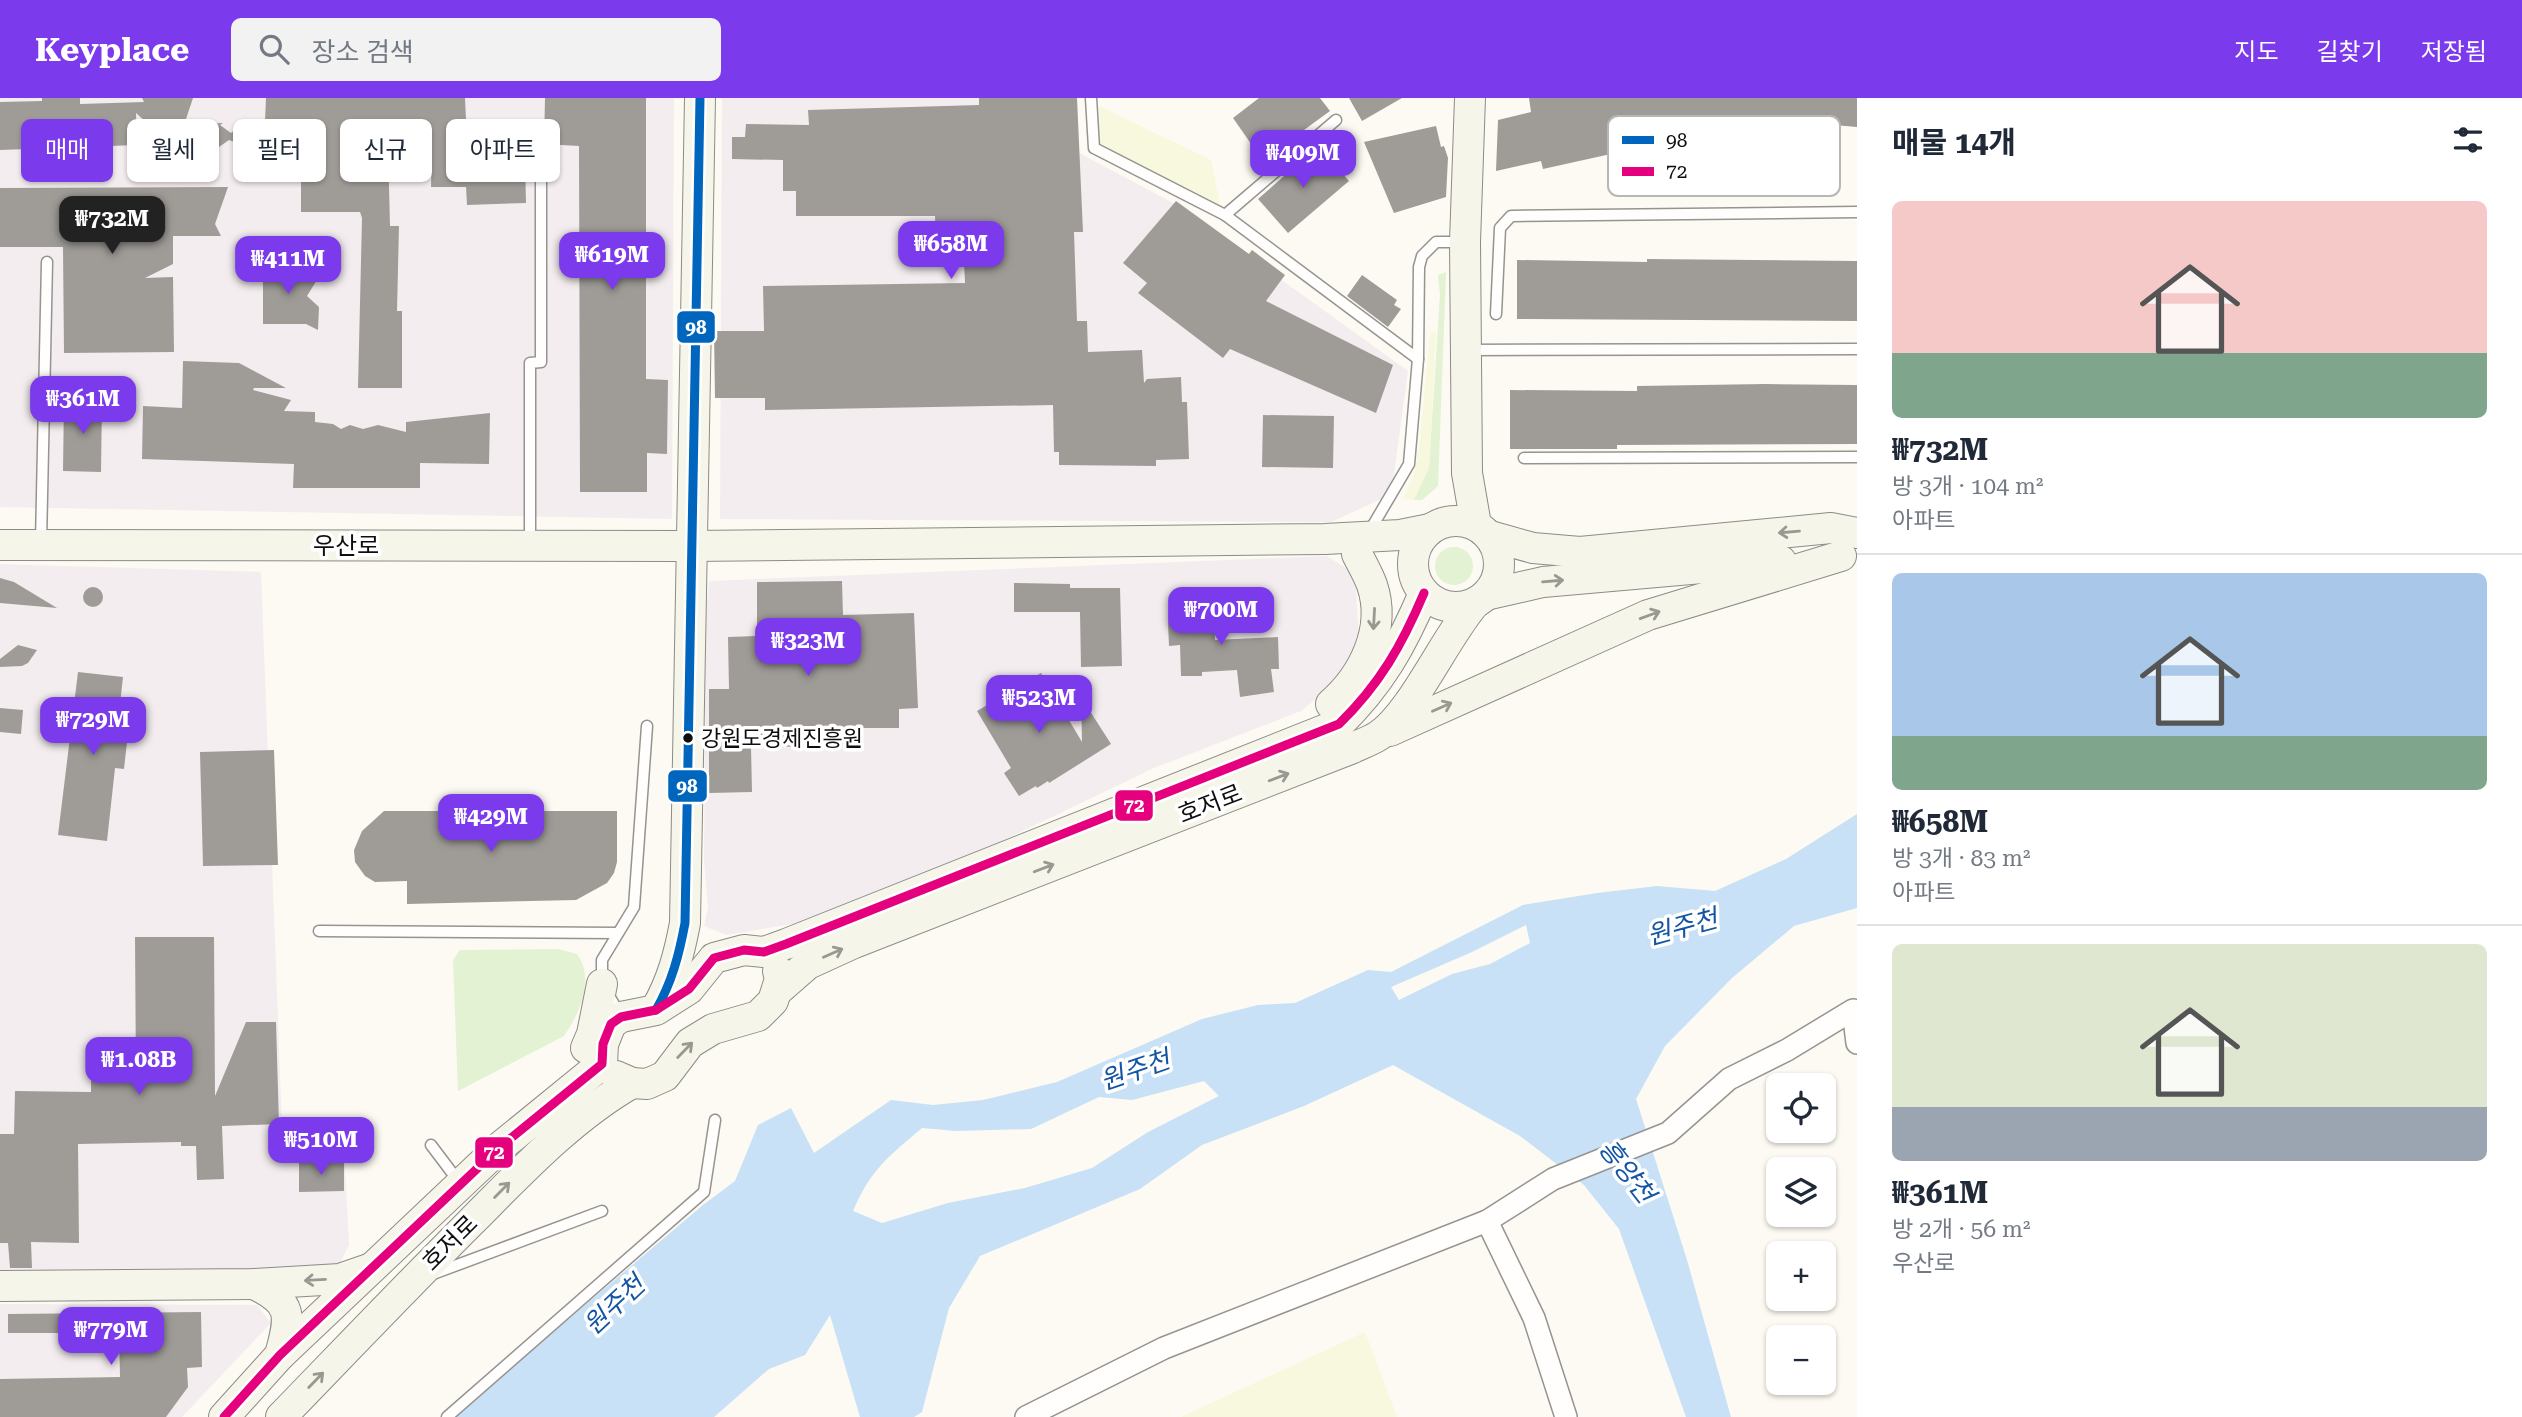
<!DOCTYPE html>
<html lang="ko">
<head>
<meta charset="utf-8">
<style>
  :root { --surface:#fff; --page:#f2f2f3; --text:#1f2937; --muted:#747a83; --line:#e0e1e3; --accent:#7c3aed }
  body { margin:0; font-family:"Roboto Serif","Noto Sans KR",serif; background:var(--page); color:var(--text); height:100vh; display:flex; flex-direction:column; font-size:26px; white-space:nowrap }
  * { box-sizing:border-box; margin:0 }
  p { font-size:23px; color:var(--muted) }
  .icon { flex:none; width:38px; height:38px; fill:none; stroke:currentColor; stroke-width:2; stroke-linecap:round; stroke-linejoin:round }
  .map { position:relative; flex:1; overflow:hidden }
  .side { display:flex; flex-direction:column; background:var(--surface); width:665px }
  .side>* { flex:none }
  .guide { position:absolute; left:21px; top:21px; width:665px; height:63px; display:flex; gap:14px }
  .controls { position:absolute; left:1766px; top:975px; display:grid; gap:14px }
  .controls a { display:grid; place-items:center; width:70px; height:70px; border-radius:10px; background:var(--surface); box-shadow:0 2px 5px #0004; font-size:35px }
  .price { position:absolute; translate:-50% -60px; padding:0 16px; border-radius:14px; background:var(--accent); color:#fff; font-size:23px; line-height:46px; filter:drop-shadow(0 2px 4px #0008) }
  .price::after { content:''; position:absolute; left:50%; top:42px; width:21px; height:16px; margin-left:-10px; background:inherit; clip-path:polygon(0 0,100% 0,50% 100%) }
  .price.selected { background:#222; color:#fff }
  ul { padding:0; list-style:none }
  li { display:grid; align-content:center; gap:14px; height:371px; padding:0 35px }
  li+li { border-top:2px solid var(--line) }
  li span { display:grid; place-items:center; height:217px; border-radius:10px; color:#555 }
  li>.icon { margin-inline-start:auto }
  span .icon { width:126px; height:126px; fill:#fffc; stroke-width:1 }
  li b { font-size:30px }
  h2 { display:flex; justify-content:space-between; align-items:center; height:84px; padding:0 35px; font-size:30px }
  .chip { padding:0 24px; border-radius:10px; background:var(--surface); box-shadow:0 2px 5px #0004; font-size:24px; line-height:63px }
  .chip.selected { background:var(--accent); color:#fff }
  header { display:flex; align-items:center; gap:42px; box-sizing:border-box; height:98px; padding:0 35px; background:var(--accent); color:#fff }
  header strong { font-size:33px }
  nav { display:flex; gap:38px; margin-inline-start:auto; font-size:24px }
  .search { width:490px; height:63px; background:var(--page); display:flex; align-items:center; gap:18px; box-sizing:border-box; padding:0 24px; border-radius:10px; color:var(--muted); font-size:26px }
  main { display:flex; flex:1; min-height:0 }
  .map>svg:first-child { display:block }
</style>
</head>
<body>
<header>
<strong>Keyplace</strong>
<div class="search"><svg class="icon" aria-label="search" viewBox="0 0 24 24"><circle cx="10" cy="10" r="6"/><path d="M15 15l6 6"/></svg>장소 검색</div>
<nav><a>지도</a><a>길찾기</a><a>저장됨</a></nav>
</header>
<main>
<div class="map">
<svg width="1857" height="1319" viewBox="0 0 1857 1319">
  <rect width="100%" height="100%" fill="#fcfaf2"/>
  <g fill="#f4edef">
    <polygon points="0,0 674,0 672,421 0,409"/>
    <polygon points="722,0 1052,0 1053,41 1179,108 1408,273 1394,376 1386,399 1331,424 720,421"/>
    <polygon points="1327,458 1349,472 1356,492 1359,542 1339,583 1301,613 1154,670 958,764 810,823 727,837 704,828 708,809 704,762 705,531 709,483"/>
    <polygon points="0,466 261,474 283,1054 344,1052 349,1147 334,1176 0,1177"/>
    <polygon points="0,1206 257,1207 271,1225 182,1319 0,1319"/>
  </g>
  <g fill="#f8f8de">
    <polygon points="1099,8 1211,62 1220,107 1101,48"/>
    <polygon points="1436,233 1429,370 1414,402 1403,401 1414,376 1420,343 1430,236"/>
    <polygon points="1365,1234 1397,1319 1181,1319"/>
  </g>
  <g fill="#e2f2d2">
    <polygon points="1446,174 1438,388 1422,402 1414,402 1429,370 1440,197 1438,177"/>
    <circle cx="1454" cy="468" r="19"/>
    <path d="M 558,851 L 577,856 C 595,880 580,915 564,938 L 458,993 L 453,862 L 460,852 Z"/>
  </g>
  <path fill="#c8e1f6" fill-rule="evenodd" d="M 1857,716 L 1857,810 L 1794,828 L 1732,880 L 1665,948 L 1636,1001 L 1687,1162 L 1731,1319 L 1686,1319 L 1619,1131 L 1584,1087 L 1520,1038 L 1393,967 L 1304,1008 L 1202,1047 L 1140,1091 L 980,1158 L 949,1210 L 922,1314 L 914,1319 L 860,1319 L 830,1217 L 805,1257 L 769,1271 L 714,1319 L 453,1319 L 703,1107 L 735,1083 L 758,1027 L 791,1010 L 814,1055 L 891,1002 L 933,1007 L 983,1002 L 1057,984 L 1202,921 L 1258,907 L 1295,905 L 1368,872 L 1391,874 L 1523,807 L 1597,795 L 1657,788 L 1715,793 L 1786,761 ZM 1526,827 L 1530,845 L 1490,866 L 1452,876 L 1399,902 L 1391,889 L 1472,854 ZM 1204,983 L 1219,998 L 1148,1034 L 1092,1070 L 1025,1090 L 948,1105 L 882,1125 L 853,1113 C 871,1071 888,1059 922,1030 L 956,1033 L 1031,1031 L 1099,999 L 1132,1002 Z"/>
  <g fill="#9f9c98">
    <polygon points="42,0 80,0 80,6 144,4 142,0 193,0 184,27 223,25 220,27 231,35 245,24 265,23 266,0 465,0 468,65 525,64 526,105 467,107 466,89 431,89 432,48 388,48 390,128 399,128 397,213 402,213 402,290 358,290 362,120 360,114 301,114 301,48 248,49 229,42 219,49 211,50 195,43 185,50 176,51 136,15 137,47 0,52 0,4 42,3"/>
    <polygon points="545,0 646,0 646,281 668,282 667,356 647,355 647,394 580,394 579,48 544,46"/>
    <polygon points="979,0 1077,0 1083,134 1074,134 1077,223 1087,223 1088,254 1142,252 1144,285 1147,281 1181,279 1182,304 1187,304 1189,361 1156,362 1156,368 1059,367 1059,354 1054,354 1053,307 765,312 765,300 715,300 714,233 764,233 763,188 965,185 963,145 936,146 935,118 796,118 796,93 783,93 783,62 732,61 732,39 745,39 746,26 809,27 808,12 979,7"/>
    <polygon points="1259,0 1320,0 1330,13 1304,32 1308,36 1272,66 1262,44 1254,50 1233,20"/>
    <polygon points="1349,0 1402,0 1362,23"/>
    <polygon points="1529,0 1857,0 1857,29 1799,24 1801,31 1676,57 1674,42 1543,71 1541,63 1496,73 1498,22 1531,14"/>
    <polygon points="1436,28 1441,49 1444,48 1448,60 1446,99 1394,115 1364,44"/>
    <polygon points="1323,53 1349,83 1288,135 1258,101 1309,56"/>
    <polygon points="228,89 215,126 221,138 173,138 173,166 145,180 173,179 174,254 64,255 63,149 0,149 0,90"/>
    <polygon points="1176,103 1249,156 1252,152 1285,177 1266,203 1393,267 1376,315 1230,251 1223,260 1138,195 1147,185 1123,165"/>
    <polygon points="1647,161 1857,163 1857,223 1517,221 1517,162 1647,164"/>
    <polygon points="245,168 297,169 320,177 307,198 319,209 318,232 306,226 263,226 263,180"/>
    <polygon points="1362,177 1397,202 1394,207 1401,211 1388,229 1347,198"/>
    <polygon points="183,263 239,265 286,290 254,290 253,292 291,302 284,313 315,314 315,324 333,326 341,331 350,327 363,331 378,327 406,334 406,324 490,315 489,366 420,365 420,390 293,390 294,366 142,361 143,308 182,310"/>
    <polygon points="1765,286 1857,287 1857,346 1617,347 1617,351 1510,351 1510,292 1637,293 1637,288"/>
    <polygon points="64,302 102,302 101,374 63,373"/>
    <polygon points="1263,317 1334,318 1333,370 1262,369"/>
    <polygon points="0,480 14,484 57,510 0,505"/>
    <polygon points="842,483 843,517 914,515 918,610 899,611 899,630 849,630 849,648 751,649 752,694 709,695 709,591 729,591 728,539 757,538 757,484"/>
    <polygon points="1014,485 1070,486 1070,490 1120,490 1122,568 1081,569 1080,514 1014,514"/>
    <circle cx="93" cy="499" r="10"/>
    <polygon points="1213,493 1215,542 1278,539 1279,571 1271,571 1274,594 1240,599 1237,572 1202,574 1202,578 1181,578 1180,547 1169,548 1168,524 1176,523 1175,500 1186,500 1186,498 1193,498 1194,494"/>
    <polygon points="18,547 37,552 28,565 22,568 0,569 0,561"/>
    <polygon points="78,574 123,579 119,615 130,617 124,671 115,670 107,743 58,737"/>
    <polygon points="1041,575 1082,644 1081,599 1111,646 1049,685 1048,683 1037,690 1036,688 1019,698 1004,675 1011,670 977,613"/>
    <polygon points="0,610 23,612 21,636 0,634"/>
    <polygon points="274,652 278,767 203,768 200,654"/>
    <polygon points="384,713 617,713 617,764 614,775 607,785 576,802 407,806 407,783 375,784 365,778 355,764 354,752 362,733"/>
    <polygon points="135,839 214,839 215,998 246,924 276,924 279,1026 222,1028 224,1081 197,1082 196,1048 181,1048 181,1044 78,1046 79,1145 31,1144 32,1170 10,1170 8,1145 0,1145 0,1036 14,1036 15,993 91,994 91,983 136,982"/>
    <polygon points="299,1065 344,1065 344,1093 299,1094"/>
    <polygon points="201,1214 202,1269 187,1270 188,1289 166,1319 0,1319 0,1281 120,1279 119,1235 8,1235 8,1216"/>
  </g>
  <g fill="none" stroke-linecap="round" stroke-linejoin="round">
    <g stroke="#959491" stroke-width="13">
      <g id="lane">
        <polyline points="1091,0 1094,50 1225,117 1418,261"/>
        <polyline points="1225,117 1336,22"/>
        <polyline points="1496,216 1500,130 1511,118 1857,114"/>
        <polyline points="1468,252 1857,251"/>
        <polyline points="1524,360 1857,359"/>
        <polyline points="1369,434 1409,366 1418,261 1419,169 1422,158 1436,144 1462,144"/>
        <polyline points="41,444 47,164"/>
        <polyline points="530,447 530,265 541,264 541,65"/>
        <polyline points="319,833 617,835"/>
        <polyline points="621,918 602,886 602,862 634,809 647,628"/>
        <polyline points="431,1047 459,1084"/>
        <polyline points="433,1176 602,1113"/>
        <polyline points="447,1319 704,1094 715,1022"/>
      </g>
    </g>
    <g stroke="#959491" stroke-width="24">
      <g id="street">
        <polyline points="1487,1123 1534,1220 1566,1319"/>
        <polyline points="1026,1319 1164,1250 1487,1123 1553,1081 1668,1035 1729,981 1787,952 1853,912 1857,945"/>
      </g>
    </g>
    <g stroke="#8c8b87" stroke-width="32">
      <g id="secondary">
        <polyline points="1470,0 1465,144 1467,375 1476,427"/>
        <circle cx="1456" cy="466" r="43"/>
        <polyline points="1490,438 1533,450 1580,454 1831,430 1857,435"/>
        <polyline points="0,447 691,448 1325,441 1400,437 1430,431"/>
        <polyline points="1486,497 1543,484 1781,463"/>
        <path d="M 1331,606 C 1363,578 1387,531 1372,487 C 1368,476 1362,466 1357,456"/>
        <polyline points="1390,633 1648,517 1841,458"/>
        <path d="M 777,893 L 808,866 L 854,845 L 1353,650 C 1361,646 1370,643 1378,638 C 1412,616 1445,539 1475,505"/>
        <path d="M 656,911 C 672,883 679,857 685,825 L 700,0"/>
        <polyline points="586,950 592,936 602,886"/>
        <polyline points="616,978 632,985 647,986 665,978 690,945 713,931 758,918 773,903 780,881 778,873"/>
        <path d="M 254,1186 C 293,1205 291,1217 280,1257"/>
        <polyline points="0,1188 254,1186 340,1181 369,1171"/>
        <path d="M 224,1319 L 280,1257 L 500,1049 L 602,966 L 603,946 L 611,926 L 621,919 L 656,912 L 689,891 L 714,860 L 744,852 L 764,854 L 786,846 L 1339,626 C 1380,586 1402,547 1424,495"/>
        <path d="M 281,1319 C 344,1254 407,1188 471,1124 C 520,1075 571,1020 632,985"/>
      </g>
    </g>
    <use href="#lane" stroke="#fffefd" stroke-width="10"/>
    <use href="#street" stroke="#fffefd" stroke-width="21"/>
    <use href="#secondary" stroke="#f5f5ea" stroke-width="30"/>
    <g stroke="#fff" stroke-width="14">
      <path id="bus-1" d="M 656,912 C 672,884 679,857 685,825 L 700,0"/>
    </g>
    <g stroke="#fff" stroke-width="14">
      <path id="bus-2" d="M 224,1319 L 280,1257 L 500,1049 L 602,966 L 603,946 L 611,926 L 621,919 L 656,912 L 689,891 L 714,860 L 744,852 L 764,854 L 786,846 L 1339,626 C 1380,586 1402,547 1424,495"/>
    </g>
    <use href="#bus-1" stroke="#0065bd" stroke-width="9"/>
    <use href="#bus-2" stroke="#e5007d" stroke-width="9"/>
  </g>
  <defs><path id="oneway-shaft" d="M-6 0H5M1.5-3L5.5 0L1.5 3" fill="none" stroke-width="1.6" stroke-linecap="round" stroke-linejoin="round" transform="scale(1.75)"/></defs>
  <g stroke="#999992">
    <use href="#oneway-shaft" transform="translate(1789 434) rotate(175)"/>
    <use href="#oneway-shaft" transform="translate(1553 483) rotate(-5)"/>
    <use href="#oneway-shaft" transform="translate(1650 517) rotate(-20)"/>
    <use href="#oneway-shaft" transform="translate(1374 521) rotate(93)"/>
    <use href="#oneway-shaft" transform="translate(1442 609) rotate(-24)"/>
    <use href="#oneway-shaft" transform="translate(1279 679) rotate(-21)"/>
    <use href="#oneway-shaft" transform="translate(1044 770) rotate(-21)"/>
    <use href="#oneway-shaft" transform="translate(833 855) rotate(-24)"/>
    <use href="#oneway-shaft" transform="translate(685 952) rotate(-46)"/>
    <use href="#oneway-shaft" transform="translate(502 1092) rotate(-45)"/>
    <use href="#oneway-shaft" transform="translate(315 1182) rotate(177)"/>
    <use href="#oneway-shaft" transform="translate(316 1282) rotate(-46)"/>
  </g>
  <circle fill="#0e0e0e" stroke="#fff" stroke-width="2.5" cx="688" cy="640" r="6"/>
  <g text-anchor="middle" stroke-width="7" stroke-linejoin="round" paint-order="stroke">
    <g font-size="22" fill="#0e0e0e" stroke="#fff" text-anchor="start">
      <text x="701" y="648">강원도경제진흥원</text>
    </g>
    <g font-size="24" fill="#0e0e0e" stroke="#fff">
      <text x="346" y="456">우산로</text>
      <text transform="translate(1210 706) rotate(-21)" y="8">호저로</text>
      <text transform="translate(450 1145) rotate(-45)" y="8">호저로</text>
    </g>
    <g font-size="26" font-style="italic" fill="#1355a4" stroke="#fff">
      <text transform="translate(1682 829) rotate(-15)" y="9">원주천</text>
      <text transform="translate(1135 972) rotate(-19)" y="9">원주천</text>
      <text transform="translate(1627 1073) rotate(52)" y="9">흥양천</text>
      <text transform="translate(614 1207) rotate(-43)" y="9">원주천</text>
    </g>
  </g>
  <rect x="1608" y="18" width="232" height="80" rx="10" fill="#fff" stroke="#b7b7b7" stroke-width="2"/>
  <rect x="1622" y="38" width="32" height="8" fill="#0065bd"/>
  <rect x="1622" y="69" width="32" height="9" fill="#e5007d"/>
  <g font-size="19" fill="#0e0e0e">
    <text x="1666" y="49">98</text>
    <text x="1666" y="80">72</text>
  </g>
  <g stroke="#fff" stroke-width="2.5">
    <rect x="676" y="212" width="40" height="34" rx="7" fill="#0065bd"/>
    <rect x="667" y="671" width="41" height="34" rx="7" fill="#0065bd"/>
    <rect x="1114" y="691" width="40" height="33" rx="7" fill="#e5007d"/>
    <rect x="474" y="1038" width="40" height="33" rx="7" fill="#e5007d"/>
  </g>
  <g font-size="19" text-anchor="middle" font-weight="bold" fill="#fff">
    <text x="696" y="236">98</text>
    <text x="687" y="695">98</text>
    <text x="1134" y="714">72</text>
    <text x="494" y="1061">72</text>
  </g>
</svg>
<div class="controls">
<a><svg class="icon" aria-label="locate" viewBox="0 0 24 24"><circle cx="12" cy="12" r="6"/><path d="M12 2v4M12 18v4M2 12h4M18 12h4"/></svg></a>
<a><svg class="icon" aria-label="layers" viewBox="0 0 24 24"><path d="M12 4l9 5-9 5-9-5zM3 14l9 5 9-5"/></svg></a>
<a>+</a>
<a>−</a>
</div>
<b class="price" style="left:1303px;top:92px">₩409M</b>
<b class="price selected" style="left:112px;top:158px">₩732M</b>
<b class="price" style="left:951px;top:183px">₩658M</b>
<b class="price" style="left:612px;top:194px">₩619M</b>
<b class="price" style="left:288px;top:198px">₩411M</b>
<b class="price" style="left:83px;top:338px">₩361M</b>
<b class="price" style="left:1221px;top:549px">₩700M</b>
<b class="price" style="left:808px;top:580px">₩323M</b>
<b class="price" style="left:1039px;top:637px">₩523M</b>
<b class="price" style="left:93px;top:659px">₩729M</b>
<b class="price" style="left:491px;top:756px">₩429M</b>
<b class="price" style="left:139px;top:999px">₩1.08B</b>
<b class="price" style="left:321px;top:1079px">₩510M</b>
<b class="price" style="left:111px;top:1269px">₩779M</b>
<div class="guide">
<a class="chip selected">매매</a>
<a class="chip">월세</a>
<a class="chip">필터</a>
<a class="chip">신규</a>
<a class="chip">아파트</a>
</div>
</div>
<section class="side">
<h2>매물 14개<svg class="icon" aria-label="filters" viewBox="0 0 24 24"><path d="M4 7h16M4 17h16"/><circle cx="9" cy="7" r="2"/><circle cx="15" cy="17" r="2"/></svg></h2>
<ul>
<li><span style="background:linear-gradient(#f6c9c9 70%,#7fa58c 0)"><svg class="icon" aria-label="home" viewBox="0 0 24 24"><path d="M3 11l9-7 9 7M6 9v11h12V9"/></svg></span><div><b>₩732M</b><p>방 3개 · 104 m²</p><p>아파트</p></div></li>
<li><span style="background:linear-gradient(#a9c7e8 75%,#7fa58c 0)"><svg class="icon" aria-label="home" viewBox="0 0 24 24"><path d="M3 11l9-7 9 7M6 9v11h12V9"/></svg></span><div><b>₩658M</b><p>방 3개 · 83 m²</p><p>아파트</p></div></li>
<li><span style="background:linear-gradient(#dfe7d0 75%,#9aa5b1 0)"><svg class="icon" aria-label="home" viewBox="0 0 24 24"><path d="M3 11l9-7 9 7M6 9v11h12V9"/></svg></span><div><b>₩361M</b><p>방 2개 · 56 m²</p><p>우산로</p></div></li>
</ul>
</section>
</main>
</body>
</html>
